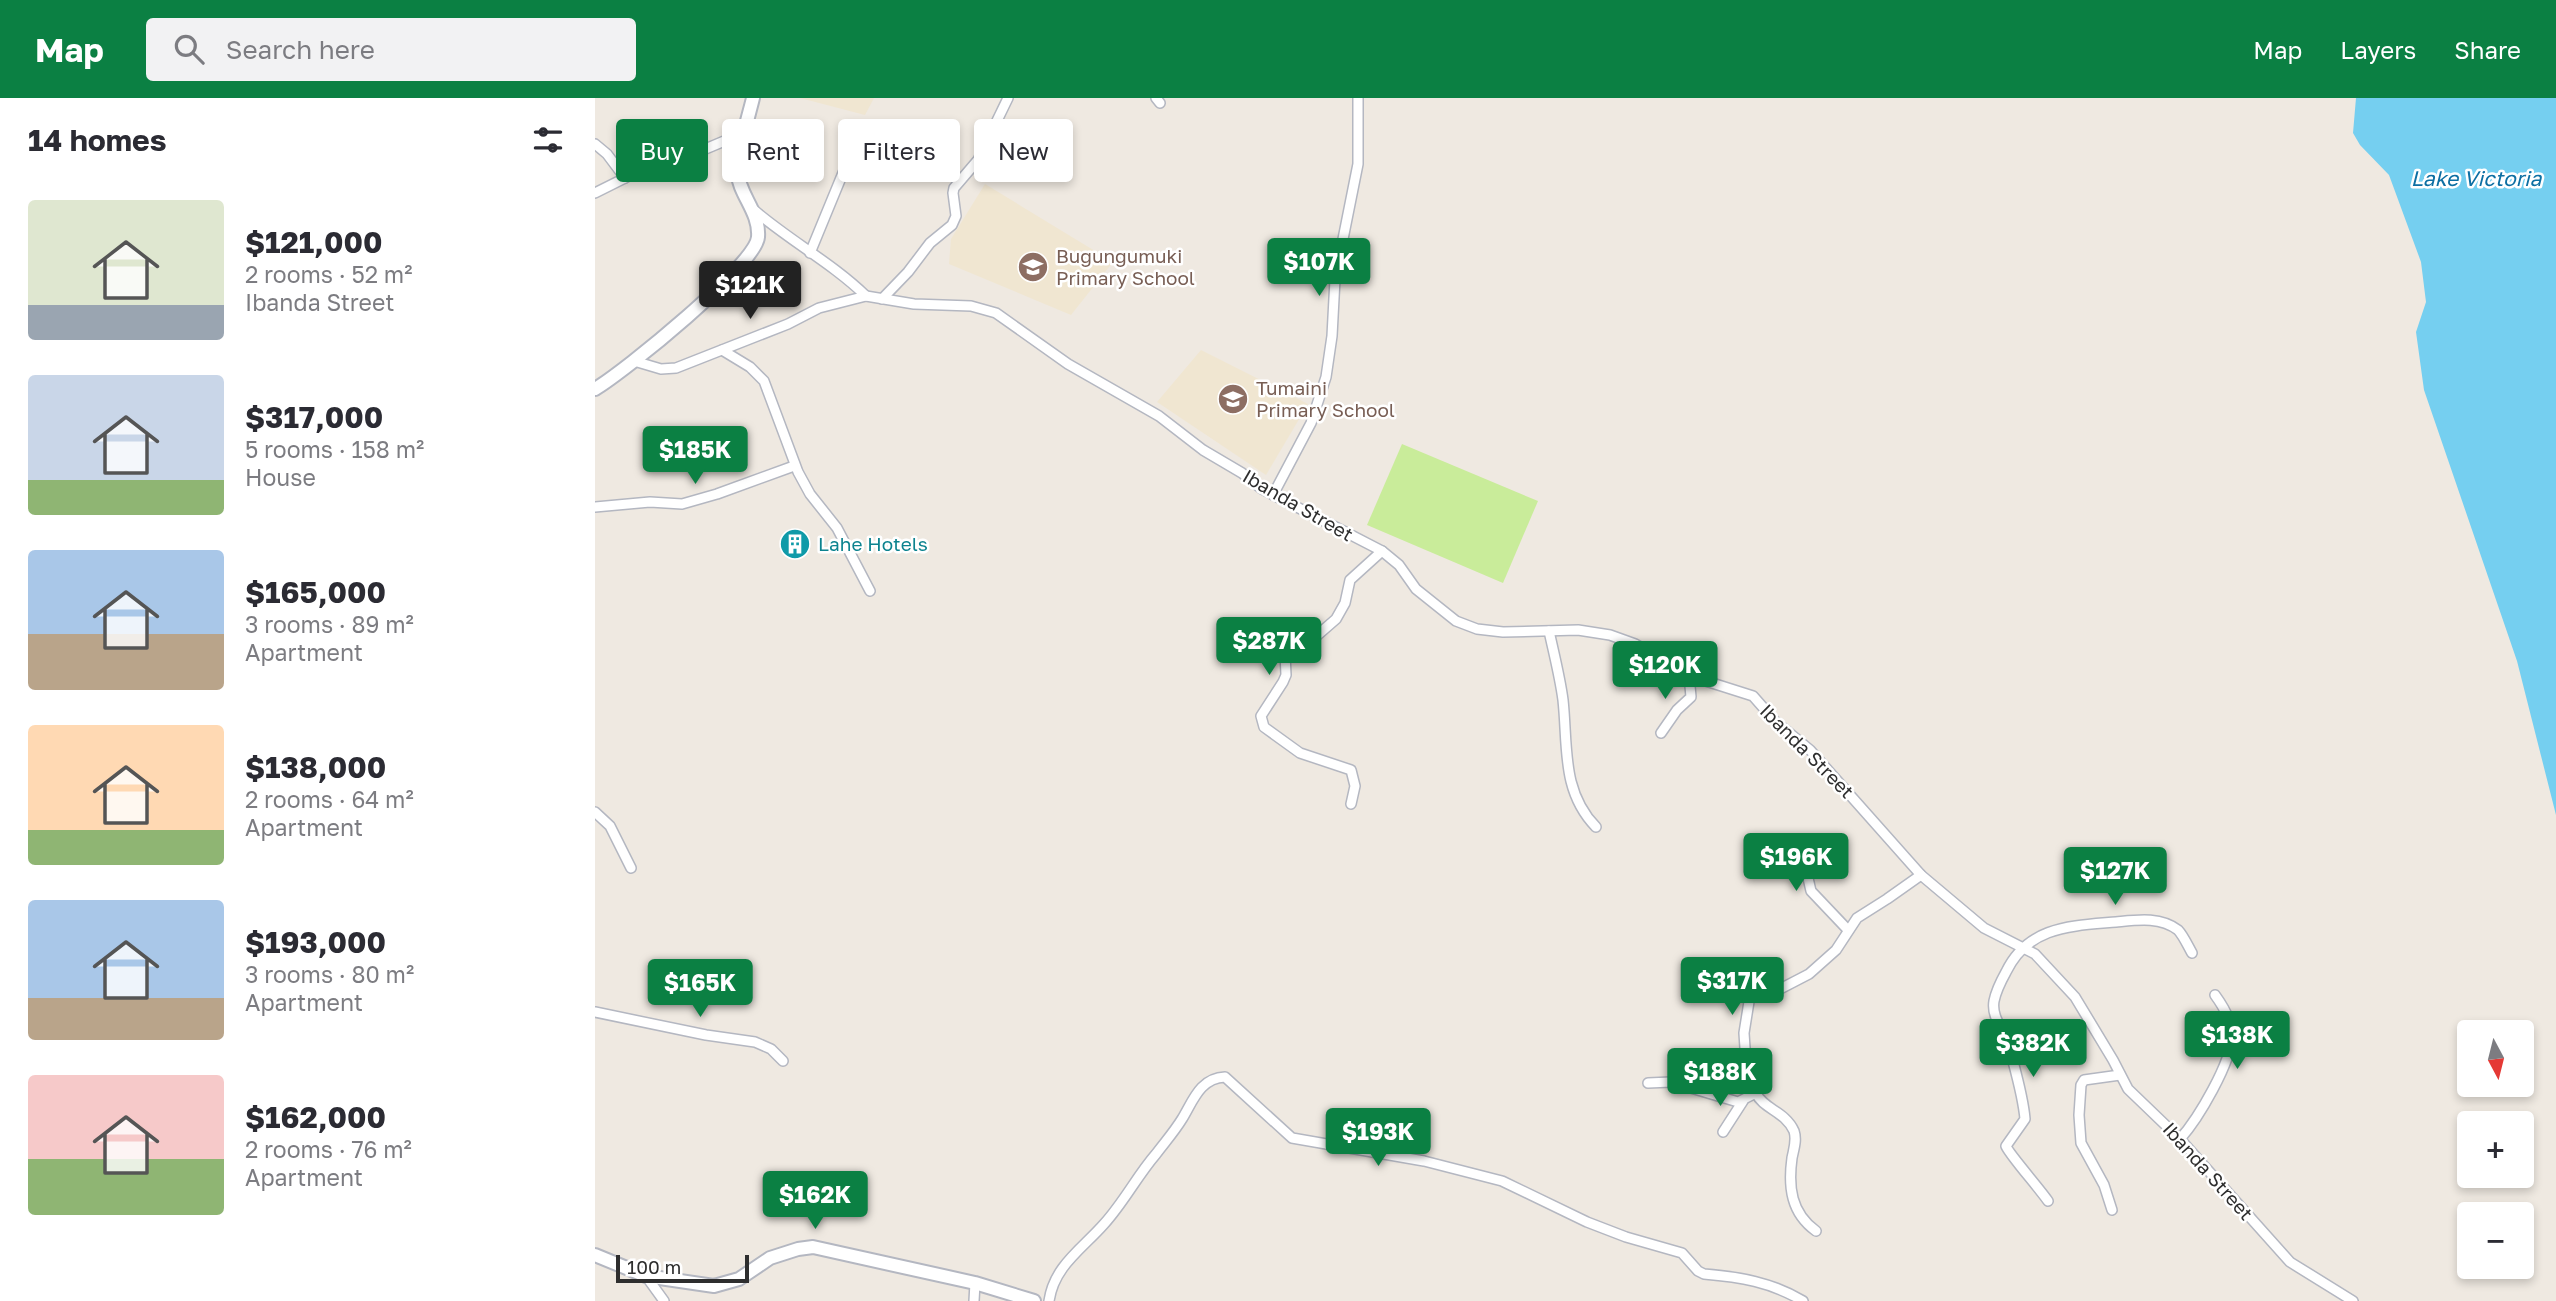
<!DOCTYPE html>
<html lang="en">
<head>
<meta charset="utf-8">
<style>
  :root { --surface:#fff; --page:#f2f2f3; --text:#2b2b33; --muted:#7c7c81; --accent:#0b8043 }
  body { margin:0; font-family:"Golos Text",sans-serif; background:var(--page); color:var(--text); height:100vh; display:flex; flex-direction:column; font-size:26px; white-space:nowrap }
  * { box-sizing:border-box; margin:0 }
  p { font-size:23px; color:var(--muted) }
  .icon { flex:none; width:38px; height:38px; fill:none; stroke:currentColor; stroke-width:2; stroke-linecap:round; stroke-linejoin:round }
  .map { position:relative; flex:1; overflow:hidden }
  .drawer { display:flex; flex-direction:column; background:var(--surface); width:595px }
  .drawer>* { flex:none }
  .hud { position:absolute; left:21px; top:21px; width:665px; height:63px; display:flex; gap:14px }
  .needle { width:46px; rotate:173deg }
  .buttons { position:absolute; left:1862px; top:922px; display:grid; gap:14px }
  .buttons a { display:grid; place-items:center; width:77px; height:77px; border-radius:7px; background:var(--surface); box-shadow:0 4px 10px #0003; font-size:35px }
  .scale { position:absolute; left:21px; bottom:18px; width:133px; box-sizing:border-box; padding-left:7px; border:4px solid #2e2e2e; border-top:0; font-size:19px; line-height:24px; white-space:nowrap; color:#2e2e2e; -webkit-text-stroke:5px #fff; paint-order:stroke }
  .price { position:absolute; translate:-50% -60px; padding:0 16px; border-radius:7px; background:var(--accent); color:#fff; font-size:23px; line-height:46px; filter:drop-shadow(0 2px 4px #0008) }
  .price::after { content:''; position:absolute; left:50%; top:42px; width:21px; height:16px; margin-left:-10px; background:inherit; clip-path:polygon(0 0,100% 0,50% 100%) }
  .price.on { background:#222; color:#fff }
  ul { padding:0; list-style:none }
  li { display:flex; align-items:center; gap:21px; height:175px; padding:0 28px }
  li span { display:grid; place-items:center; flex:none; width:196px; height:140px; border-radius:7px; color:#555 }
  li>.icon { margin-inline-start:auto }
  span .icon { width:84px; height:84px; fill:#fffc; stroke-width:1 }
  li b { font-size:30px }
  h2 { display:flex; justify-content:space-between; align-items:center; height:84px; padding:0 28px; font-size:30px }
  .chip { padding:0 24px; border-radius:7px; background:var(--surface); box-shadow:0 4px 10px #0003; font-size:24px; line-height:63px }
  .chip.on { background:var(--accent); color:#fff }
  header { display:flex; align-items:center; gap:42px; box-sizing:border-box; height:98px; padding:0 35px; background:var(--accent); color:#fff }
  header strong { font-size:33px }
  nav { display:flex; gap:38px; margin-inline-start:auto; font-size:24px }
  .search { width:490px; height:63px; background:var(--page); display:flex; align-items:center; gap:18px; box-sizing:border-box; padding:0 24px; border-radius:7px; color:var(--muted); font-size:26px }
  main { display:flex; flex:1; min-height:0 }
  .map>svg:first-child { display:block }
</style>
</head>
<body>
<header>
<strong>Map</strong>
<div class="search"><svg class="icon" aria-label="search" viewBox="0 0 24 24"><circle cx="10" cy="10" r="6"/><path d="M15 15l6 6"/></svg>Search here</div>
<nav><a>Map</a><a>Layers</a><a>Share</a></nav>
</header>
<main>
<section class="drawer">
<h2>14 homes<svg class="icon" aria-label="filters" viewBox="0 0 24 24"><path d="M4 7h16M4 17h16"/><circle cx="9" cy="7" r="2"/><circle cx="15" cy="17" r="2"/></svg></h2>
<ul>
<li><span style="background:linear-gradient(#dfe7d0 75%,#9aa5b1 0)"><svg class="icon" aria-label="home" viewBox="0 0 24 24"><path d="M3 11l9-7 9 7M6 9v11h12V9"/></svg></span><div><b>$121,000</b><p>2 rooms · 52 m²</p><p>Ibanda Street</p></div></li>
<li><span style="background:linear-gradient(#c9d6e8 75%,#8fb573 0)"><svg class="icon" aria-label="home" viewBox="0 0 24 24"><path d="M3 11l9-7 9 7M6 9v11h12V9"/></svg></span><div><b>$317,000</b><p>5 rooms · 158 m²</p><p>House</p></div></li>
<li><span style="background:linear-gradient(#a9c7e8 60%,#b9a48a 0)"><svg class="icon" aria-label="home" viewBox="0 0 24 24"><path d="M3 11l9-7 9 7M6 9v11h12V9"/></svg></span><div><b>$165,000</b><p>3 rooms · 89 m²</p><p>Apartment</p></div></li>
<li><span style="background:linear-gradient(#ffd9b3 75%,#8fb573 0)"><svg class="icon" aria-label="home" viewBox="0 0 24 24"><path d="M3 11l9-7 9 7M6 9v11h12V9"/></svg></span><div><b>$138,000</b><p>2 rooms · 64 m²</p><p>Apartment</p></div></li>
<li><span style="background:linear-gradient(#a9c7e8 70%,#b9a48a 0)"><svg class="icon" aria-label="home" viewBox="0 0 24 24"><path d="M3 11l9-7 9 7M6 9v11h12V9"/></svg></span><div><b>$193,000</b><p>3 rooms · 80 m²</p><p>Apartment</p></div></li>
<li><span style="background:linear-gradient(#f6c9c9 60%,#8fb573 0)"><svg class="icon" aria-label="home" viewBox="0 0 24 24"><path d="M3 11l9-7 9 7M6 9v11h12V9"/></svg></span><div><b>$162,000</b><p>2 rooms · 76 m²</p><p>Apartment</p></div></li>
</ul>
</section>
<div class="map">
<svg width="1961" height="1203" viewBox="0 0 1961 1203">
  <rect width="100%" height="100%" fill="#efe9e1"/>
  <g fill="#f0e6d1">
    <polygon points="205,0 279,0 270,17"/>
    <polygon points="390,86 518,164 476,217 354,166 356,141"/>
    <polygon points="606,252 713,306 671,377 562,304"/>
  </g>
  <polygon fill="#c9ec9a" points="807,346 943,403 908,485 772,427"/>
  <polygon fill="#75cff0" points="1761,0 1961,0 1961,717 1922,563 1829,292 1821,234 1831,204 1826,164 1794,77 1765,47 1758,35"/>
  <g fill="none" stroke-linecap="round" stroke-linejoin="round">
    <g stroke="#b4b7c1" stroke-width="12">
      <g id="street">
        <polyline points="561,0 565,5"/>
        <polyline points="0,46 12,56 30,80"/>
        <polyline points="0,95 36,77 70,68 146,36 150,37"/>
        <path d="M 159,112 C 195,143 237,165 271,198"/>
        <polyline points="215,155 257,53"/>
        <polyline points="287,201 313,174 335,145 357,127 361,118 358,95 359,90 383,62 413,0"/>
        <polyline points="127,252 155,269 169,283 203,374 215,396 242,430 275,493"/>
        <polyline points="39,263 66,271 81,270 193,226 224,210 271,198 319,206 376,208 401,215 473,266 564,318 608,352 647,375 667,391 787,453 804,467 821,491 861,523 882,531 908,534 983,532 1015,537 1040,546 1095,578 1158,598 1180,623 1215,652 1326,777 1389,830 1440,856 1480,899 1518,962 1533,991 1585,1041 1695,1164 1758,1203"/>
        <polyline points="678,397 716,325 731,279 737,238 740,181 763,66 763,0"/>
        <polyline points="0,409 55,404 87,406 122,396 199,368"/>
        <path d="M 954,533 C 959,556 965,579 968,602 C 973,648 966,693 1001,729"/>
        <polyline points="1066,635 1082,612 1096,599 1094,577"/>
        <polyline points="756,706 760,688 756,672 705,655 669,629 666,618 688,584 691,577 690,556 694,551 718,541 741,521 750,505 755,482 787,453"/>
        <polyline points="0,714 15,728 36,770"/>
        <polyline points="1210,767 1216,793 1253,832"/>
        <polyline points="0,914 111,937 160,944 176,951 188,963"/>
        <polyline points="1053,985 1076,984 1143,1004 1161,995"/>
        <polyline points="1128,1034 1148,1003"/>
        <path d="M 1585,1041 C 1603,1021 1637,964 1637,937 C 1637,923 1628,908 1620,897"/>
        <path d="M 1453,1103 C 1445,1091 1413,1055 1411,1048 L 1430,1021 C 1428,997 1420,972 1414,948 C 1410,933 1396,920 1399,903 C 1401,893 1406,883 1411,874 C 1433,828 1476,828 1521,824 C 1541,822 1565,818 1583,832 C 1588,837 1593,848 1597,855"/>
        <polyline points="1517,1112 1509,1087 1486,1045 1484,1017 1486,987 1489,982 1525,977"/>
        <path d="M 1221,1133 C 1196,1115 1193,1089 1197,1060 C 1199,1050 1202,1042 1199,1033 C 1190,1013 1168,1011 1161,995 L 1164,979 L 1152,962 L 1150,950 L 1149,935 L 1156,891 L 1165,886 L 1187,890 L 1214,876 L 1241,852 L 1262,820 L 1292,801 L 1326,777"/>
        <polyline points="51,1178 69,1203"/>
        <polyline points="379,1203 380,1185"/>
        <path d="M 454,1203 C 459,1168 487,1151 509,1126 C 529,1104 542,1078 561,1056 C 570,1044 579,1034 587,1021 C 598,1003 605,980 630,979 L 697,1040 L 829,1063 L 907,1083 L 992,1124 L 1031,1139 L 1087,1155 L 1103,1173 L 1109,1176 C 1145,1179 1176,1184 1208,1203"/>
      </g>
    </g>
    <g stroke="#b4b7c1" stroke-width="16">
      <g id="secondary">
        <path d="M 0,291 C 29,274 161,167 163,139 C 165,114 144,97 142,73 C 141,59 154,17 158,0"/>
        <polyline points="0,1157 51,1178 119,1188 144,1181 175,1160 203,1151 218,1149 380,1185 439,1203"/>
      </g>
    </g>
    <use href="#street" stroke="#fff" stroke-width="9"/>
    <use href="#secondary" stroke="#fff" stroke-width="12"/>
  </g>
  <defs>
    <g id="school-disc" transform="scale(1.575)"><circle r="9.5" fill="#8d6e63" stroke="#fff"/><path d="M0-5L7-2L0 1L-7-2ZM-4 1L0 2.5L4 1V4Q0 6-4 4Z" fill="#fff"/></g>
    <g id="building-disc" transform="scale(1.575)"><circle r="9.5" fill="#0f9aa8" stroke="#fff"/><path d="M-4-6H4V6H1V3H-1V6H-4ZM-2.5-4.3h1.7v1.8h-1.7ZM.8-4.3h1.7v1.8H.8ZM-2.5-1h1.7V.8h-1.7ZM.8-1h1.7V.8H.8Z" fill="#fff"/></g>
  </defs>
  <g fill-rule="evenodd">
    <use href="#school-disc" x="438" y="169"/>
    <use href="#school-disc" x="638" y="301"/>
    <use href="#building-disc" x="200" y="446"/>
  </g>
  <g text-anchor="middle" stroke-width="5" stroke-linejoin="round" paint-order="stroke">
    <g font-size="19" fill="#785e54" stroke="#fff" text-anchor="start">
      <text x="461" y="165">Bugungumuki<tspan x="461" dy="22">Primary School</tspan></text>
      <text x="661" y="297">Tumaini<tspan x="661" dy="22">Primary School</tspan></text>
    </g>
    <g font-size="19" fill="#2e2e2e" stroke="#fff">
      <text transform="translate(703 407) rotate(30)" y="7">Ibanda Street</text>
      <text transform="translate(1212 653) rotate(45)" y="7">Ibanda Street</text>
      <text transform="translate(1613 1073) rotate(48)" y="7">Ibanda Street</text>
    </g>
    <g font-size="19" fill="#0d838f" stroke="#fff" text-anchor="start">
      <text x="223" y="453">Lahe Hotels</text>
    </g>
    <g font-size="21" font-style="italic" fill="#0d6fa3" stroke="#fff">
      <text x="1881" y="88">Lake Victoria</text>
    </g>
  </g>
</svg>
<div class="buttons">
<a><svg class="needle" viewBox="-14 -14 28 28"><path d="M0-13l5 13h-10z" fill="#e53935"/><path d="M0 13l5-13h-10z" fill="#7c7c81"/></svg></a>
<a>+</a>
<a>−</a>
</div>
<div class="scale">100 m</div>
<b class="price" style="left:724px;top:200px">$107K</b>
<b class="price on" style="left:155px;top:223px">$121K</b>
<b class="price" style="left:100px;top:388px">$185K</b>
<b class="price" style="left:674px;top:579px">$287K</b>
<b class="price" style="left:1070px;top:603px">$120K</b>
<b class="price" style="left:1201px;top:795px">$196K</b>
<b class="price" style="left:1520px;top:809px">$127K</b>
<b class="price" style="left:1137px;top:919px">$317K</b>
<b class="price" style="left:105px;top:921px">$165K</b>
<b class="price" style="left:1642px;top:973px">$138K</b>
<b class="price" style="left:1438px;top:981px">$382K</b>
<b class="price" style="left:1125px;top:1010px">$188K</b>
<b class="price" style="left:783px;top:1070px">$193K</b>
<b class="price" style="left:220px;top:1133px">$162K</b>
<div class="hud">
<a class="chip on">Buy</a>
<a class="chip">Rent</a>
<a class="chip">Filters</a>
<a class="chip">New</a>
</div>
</div>
</main>
</body>
</html>
